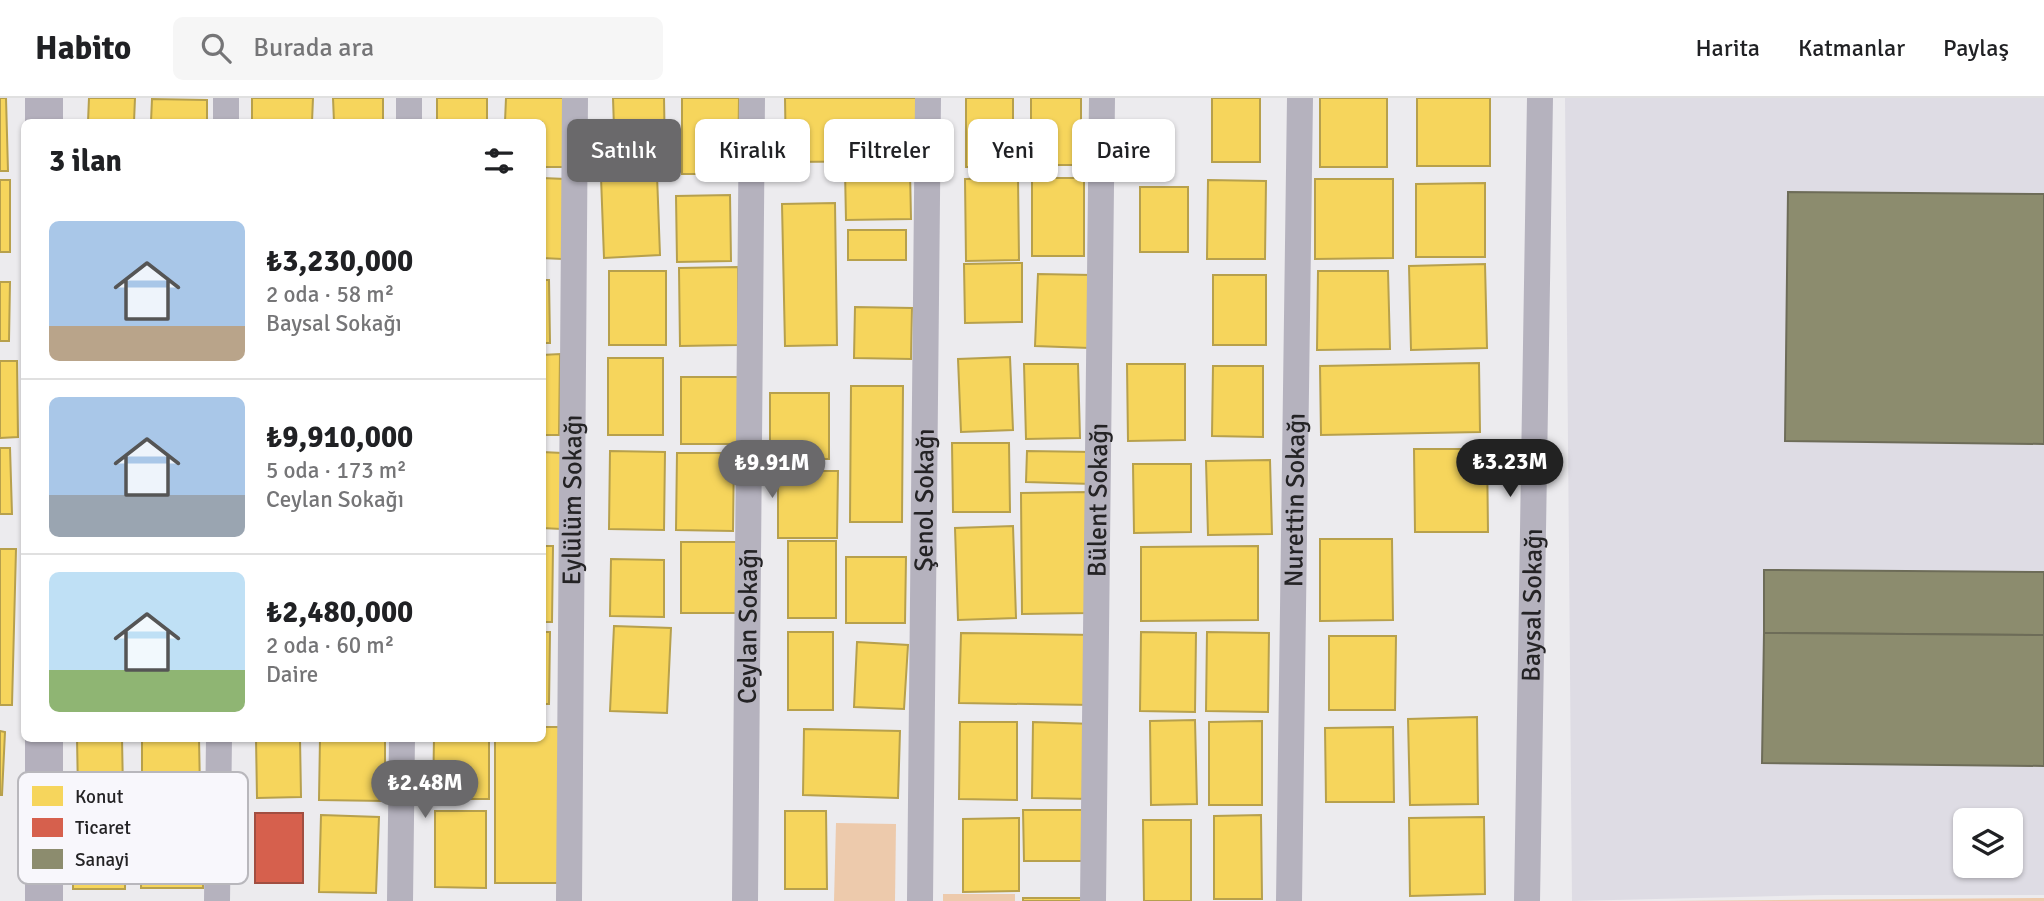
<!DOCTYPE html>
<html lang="tr">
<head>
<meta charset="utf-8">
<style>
  :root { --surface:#fff; --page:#f6f6f6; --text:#202124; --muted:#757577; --line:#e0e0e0; --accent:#6a696b }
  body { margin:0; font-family:Signika,sans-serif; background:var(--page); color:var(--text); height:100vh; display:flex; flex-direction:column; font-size:26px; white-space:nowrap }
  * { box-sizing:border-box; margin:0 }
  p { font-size:23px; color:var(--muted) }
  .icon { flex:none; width:38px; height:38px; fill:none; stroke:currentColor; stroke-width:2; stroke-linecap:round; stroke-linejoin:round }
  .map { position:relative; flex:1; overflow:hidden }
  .sheet { position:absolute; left:21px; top:21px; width:525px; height:623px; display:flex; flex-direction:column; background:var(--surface); border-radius:10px; box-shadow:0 2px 5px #0004 }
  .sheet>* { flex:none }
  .top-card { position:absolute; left:567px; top:21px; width:665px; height:63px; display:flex; gap:14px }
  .tools { position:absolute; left:1953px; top:710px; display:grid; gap:14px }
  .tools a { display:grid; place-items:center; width:70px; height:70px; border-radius:10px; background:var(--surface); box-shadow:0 2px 5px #0004; font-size:35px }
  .price { position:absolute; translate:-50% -60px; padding:0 16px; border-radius:24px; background:var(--accent); color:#fff; font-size:23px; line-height:46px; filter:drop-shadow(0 2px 4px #0008) }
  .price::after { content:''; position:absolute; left:50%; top:42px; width:21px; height:16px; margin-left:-10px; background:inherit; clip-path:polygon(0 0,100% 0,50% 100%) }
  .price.on { background:#222; color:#fff }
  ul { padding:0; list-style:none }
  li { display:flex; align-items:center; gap:21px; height:175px; padding:0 28px }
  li+li { border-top:2px solid var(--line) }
  li span { display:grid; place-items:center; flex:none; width:196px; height:140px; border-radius:10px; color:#555 }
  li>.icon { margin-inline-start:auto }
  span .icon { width:84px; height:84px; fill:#fffc; stroke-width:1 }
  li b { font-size:30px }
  h2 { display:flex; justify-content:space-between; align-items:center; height:84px; padding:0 28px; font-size:30px }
  .tag { padding:0 24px; border-radius:10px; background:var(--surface); box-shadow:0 2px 5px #0004; font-size:24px; line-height:63px }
  .tag.on { background:var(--accent); color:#fff }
  header { display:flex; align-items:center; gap:42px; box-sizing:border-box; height:98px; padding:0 35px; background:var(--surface); border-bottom:2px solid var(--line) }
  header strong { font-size:33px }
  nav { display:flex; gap:38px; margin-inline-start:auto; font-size:24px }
  .search { width:490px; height:63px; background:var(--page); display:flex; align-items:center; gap:18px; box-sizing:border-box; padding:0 24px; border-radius:10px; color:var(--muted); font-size:26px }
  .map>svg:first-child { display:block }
</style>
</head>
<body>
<header>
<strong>Habito</strong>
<div class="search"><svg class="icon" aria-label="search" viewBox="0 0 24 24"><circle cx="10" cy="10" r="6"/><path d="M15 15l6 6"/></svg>Burada ara</div>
<nav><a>Harita</a><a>Katmanlar</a><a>Paylaş</a></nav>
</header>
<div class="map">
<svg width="2044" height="803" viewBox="0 0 2044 803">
  <rect width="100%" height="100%" fill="#ecebee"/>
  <path fill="#dedce4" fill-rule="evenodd" d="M 1565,0 L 2044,0 L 2044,797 L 1824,797 L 1572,803 ZM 1965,723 L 2011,723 L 2011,768 L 1965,768 Z"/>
  <g fill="#edcaac">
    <polygon points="836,725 896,726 895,803 834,803"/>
    <rect x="943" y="796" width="72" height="7"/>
    <polygon points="2044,800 2044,803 1667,803"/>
  </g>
  <g fill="#f6d55c" stroke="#b7a04c" stroke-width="2">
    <polygon points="0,0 6,0 8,73 0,73"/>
    <polygon points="89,0 135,0 134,24 88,24"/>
    <polygon points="252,0 313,0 312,24 252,24"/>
    <polygon points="333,0 383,0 383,24 334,24"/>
    <rect x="437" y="0" width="50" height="24"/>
    <polygon points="506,0 568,0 566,69 542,69 542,24 505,24"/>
    <polygon points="613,0 664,0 665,59 615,60"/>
    <polygon points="682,0 739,0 738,76 682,76"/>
    <polygon points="785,0 917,0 916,63 786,64"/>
    <rect x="966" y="0" width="47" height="69"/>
    <rect x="1031" y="0" width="50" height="67"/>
    <rect x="1212" y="0" width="48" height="64"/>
    <rect x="1320" y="0" width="67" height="69"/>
    <rect x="1417" y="0" width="73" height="68"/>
    <polygon points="152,1 207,2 207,24 151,24"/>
    <polygon points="845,73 910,73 911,121 846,122"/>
    <polygon points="657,77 660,157 604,160 601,79"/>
    <polygon points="542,80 565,81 562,161 542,160"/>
    <polygon points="1018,80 1019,162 966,163 965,81"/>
    <rect x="1032" y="80" width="52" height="78"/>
    <polygon points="1315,81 1393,81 1393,160 1315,161"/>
    <rect x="0" y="82" width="10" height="72"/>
    <polygon points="1208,82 1266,83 1265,161 1207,161"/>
    <polygon points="1485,85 1485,159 1416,159 1416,86"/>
    <rect x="1140" y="89" width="48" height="65"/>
    <polygon points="730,97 731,163 677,164 676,98"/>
    <polygon points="835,105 837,247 785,248 782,106"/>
    <rect x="848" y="132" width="58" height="30"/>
    <polygon points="1022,165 1022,224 965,225 964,166"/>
    <polygon points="1485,166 1487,250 1411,252 1409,168"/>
    <polygon points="738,169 738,247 680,248 679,170"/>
    <rect x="609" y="173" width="57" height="74"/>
    <polygon points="1318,173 1388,173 1390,251 1317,252"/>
    <polygon points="1038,176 1091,177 1089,250 1035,248"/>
    <rect x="1213" y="177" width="53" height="70"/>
    <polygon points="542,182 549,182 550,245 542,245"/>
    <polygon points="0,184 10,184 9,243 0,243"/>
    <polygon points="855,209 912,210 911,261 854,260"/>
    <polygon points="560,256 559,337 542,337 542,257"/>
    <polygon points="1010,259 1013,332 961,334 958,261"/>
    <rect x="608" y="260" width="55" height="77"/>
    <polygon points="0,263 17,263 18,339 0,340"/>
    <polygon points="1479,265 1480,334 1321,337 1320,268"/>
    <polygon points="1024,266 1078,266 1080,340 1026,341"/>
    <polygon points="1127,266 1185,266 1185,342 1128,343"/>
    <polygon points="1213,268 1263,268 1263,339 1212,338"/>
    <rect x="681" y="279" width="59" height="67"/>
    <polygon points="851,288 903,288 902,424 850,424"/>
    <rect x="770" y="295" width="59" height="66"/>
    <polygon points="952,345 1009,345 1010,414 953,414"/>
    <polygon points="0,350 10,350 12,416 0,416"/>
    <polygon points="1414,351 1487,351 1488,434 1415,434"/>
    <polygon points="610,353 665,354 664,432 609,431"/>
    <polygon points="1027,353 1093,354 1092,386 1026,384"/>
    <polygon points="542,354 562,355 561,431 542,430"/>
    <polygon points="677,355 734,355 733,433 676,432"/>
    <polygon points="1270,362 1272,436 1208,437 1206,363"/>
    <polygon points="1133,366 1191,366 1191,434 1134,435"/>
    <polygon points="778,373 838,373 837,440 778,440"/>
    <polygon points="1088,394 1089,515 1022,516 1021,395"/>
    <polygon points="1013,428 1016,520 958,522 955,430"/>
    <polygon points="1320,441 1392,441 1393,522 1320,523"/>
    <rect x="788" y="443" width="48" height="77"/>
    <polygon points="681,444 737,444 736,515 681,515"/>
    <polygon points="542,448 553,448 552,524 542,524"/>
    <polygon points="1258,448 1258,522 1141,523 1141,449"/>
    <polygon points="0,451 16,451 12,607 0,607"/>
    <polygon points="846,459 906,459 905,525 846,525"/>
    <polygon points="611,461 664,462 664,519 610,518"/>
    <polygon points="614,528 671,530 667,615 610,613"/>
    <polygon points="542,534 550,534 549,606 542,606"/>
    <rect x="788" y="534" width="45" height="78"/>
    <polygon points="1141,534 1196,535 1195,614 1140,613"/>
    <polygon points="1207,534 1269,535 1268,614 1206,613"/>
    <polygon points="961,535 1094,537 1093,607 959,605"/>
    <polygon points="1329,538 1396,538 1395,612 1329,612"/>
    <polygon points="857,544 908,547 904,611 854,609"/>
    <polygon points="1477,619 1478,706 1410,707 1408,621"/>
    <polygon points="1195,622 1197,706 1151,707 1150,623"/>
    <polygon points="1262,623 1262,707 1209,707 1209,624"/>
    <polygon points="960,624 1017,624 1017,702 959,701"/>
    <polygon points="1033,624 1094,626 1092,701 1032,700"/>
    <polygon points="542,629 565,629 565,785 495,785 495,640 542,640"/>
    <polygon points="1393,629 1394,704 1326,704 1325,630"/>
    <polygon points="804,631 900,633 898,700 803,697"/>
    <polygon points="0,633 5,634 2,697 0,697"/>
    <polygon points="77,640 122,640 123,693 78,694"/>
    <polygon points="142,640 199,640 200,693 142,694"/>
    <polygon points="256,640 300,640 301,699 257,700"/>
    <polygon points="320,640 385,640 385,703 319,702"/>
    <polygon points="434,640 489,640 489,701 433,701"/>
    <polygon points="1023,712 1089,712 1089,763 1024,763"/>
    <polygon points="435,713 486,713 486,790 435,789"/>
    <polygon points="785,713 826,713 827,791 785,791"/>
    <polygon points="142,714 203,715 203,790 141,790"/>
    <polygon points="321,717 379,719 376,795 319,794"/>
    <polygon points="1261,717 1262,801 1214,801 1214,718"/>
    <polygon points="73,718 126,718 125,791 73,791"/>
    <polygon points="1484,719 1485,796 1410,798 1409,720"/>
    <polygon points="1019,720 1019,793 963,794 963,721"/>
    <polygon points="1143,722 1191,722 1191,803 1144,803"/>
    <rect x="1023" y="800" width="61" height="3"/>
  </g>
  <rect fill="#d6604d" stroke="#a14e41" stroke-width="2" x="255" y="715" width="48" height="70"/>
  <g fill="#8c8c6e" stroke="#6d6c58" stroke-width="2">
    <polygon points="1788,94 2044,96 2044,346 1785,343"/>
    <polygon points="1764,472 2044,474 2044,537 1764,535"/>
    <polygon points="1764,535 2044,537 2044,668 1762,665"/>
  </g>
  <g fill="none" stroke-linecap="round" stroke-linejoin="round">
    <g stroke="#b5b2be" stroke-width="26">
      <polyline points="226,24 226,0"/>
      <polyline points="409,24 409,0"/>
      <polyline points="217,803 219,640"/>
      <polyline points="400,803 402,640"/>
      <path id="s1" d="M 569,803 L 575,0"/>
      <path id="s2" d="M 745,803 L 752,0"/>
      <path id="s3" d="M 920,803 L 928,0"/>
      <path id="s4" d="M 1093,803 L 1102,0"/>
      <path id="s5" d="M 1289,803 L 1300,0"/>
      <path id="s6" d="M 1527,803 L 1540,0"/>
    </g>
    <g stroke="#b4b0bd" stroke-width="38">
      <polyline points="44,24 44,0"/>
      <polyline points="44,803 44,640"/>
    </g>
  </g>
  <g text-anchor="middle" stroke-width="7" stroke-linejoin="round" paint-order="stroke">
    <g font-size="26" fill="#242325" stroke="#f8f7fc">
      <text dy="9" stroke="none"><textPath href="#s1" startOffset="401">Eylülüm Sokağı</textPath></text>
      <text dy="9" stroke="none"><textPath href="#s3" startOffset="401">Şenol Sokağı</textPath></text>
      <text dy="9" stroke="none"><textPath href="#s4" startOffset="401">Bülent Sokağı</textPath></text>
      <text dy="9" stroke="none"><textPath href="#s5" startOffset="401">Nurettin Sokağı</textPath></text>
      <text dy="9" stroke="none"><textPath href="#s6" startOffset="296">Baysal Sokağı</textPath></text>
      <text dy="9" stroke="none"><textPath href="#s2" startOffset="275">Ceylan Sokağı</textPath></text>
    </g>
  </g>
  <rect x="18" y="674" width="230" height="112" rx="10" fill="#f8f7fc" stroke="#b8b7bc" stroke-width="2"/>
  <rect x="32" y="688" width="31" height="20" fill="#f6d55c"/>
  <rect x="32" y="720" width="31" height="19" fill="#d6604d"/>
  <rect x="32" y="751" width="31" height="20" fill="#8c8c6e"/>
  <g font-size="19" fill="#242325">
    <text x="75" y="705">Konut</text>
    <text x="75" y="736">Ticaret</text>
    <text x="75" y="768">Sanayi</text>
  </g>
</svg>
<div class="tools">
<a><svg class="icon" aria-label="layers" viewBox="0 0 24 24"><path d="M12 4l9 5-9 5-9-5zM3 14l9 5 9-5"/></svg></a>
</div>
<b class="price on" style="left:1510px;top:401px">₺3.23M</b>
<b class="price" style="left:772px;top:402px">₺9.91M</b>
<b class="price" style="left:425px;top:722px">₺2.48M</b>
<div class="top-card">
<a class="tag on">Satılık</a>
<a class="tag">Kiralık</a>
<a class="tag">Filtreler</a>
<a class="tag">Yeni</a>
<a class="tag">Daire</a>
</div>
<section class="sheet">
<h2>3 ilan<svg class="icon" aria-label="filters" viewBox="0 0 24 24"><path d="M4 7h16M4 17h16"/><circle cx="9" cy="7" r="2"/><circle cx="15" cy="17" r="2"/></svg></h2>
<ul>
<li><span style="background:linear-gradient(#a9c7e8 75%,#b9a48a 0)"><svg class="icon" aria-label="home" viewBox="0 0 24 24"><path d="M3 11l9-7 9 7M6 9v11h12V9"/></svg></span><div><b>₺3,230,000</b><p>2 oda · 58 m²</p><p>Baysal Sokağı</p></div></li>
<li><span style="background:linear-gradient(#a9c7e8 70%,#9aa5b1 0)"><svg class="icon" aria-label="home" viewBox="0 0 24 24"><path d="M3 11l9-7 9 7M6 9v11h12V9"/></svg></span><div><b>₺9,910,000</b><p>5 oda · 173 m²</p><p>Ceylan Sokağı</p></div></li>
<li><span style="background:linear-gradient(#bfe0f5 70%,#8fb573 0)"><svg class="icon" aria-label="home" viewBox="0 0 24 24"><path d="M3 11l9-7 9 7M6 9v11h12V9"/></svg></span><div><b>₺2,480,000</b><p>2 oda · 60 m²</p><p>Daire</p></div></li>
</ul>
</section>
</div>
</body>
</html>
